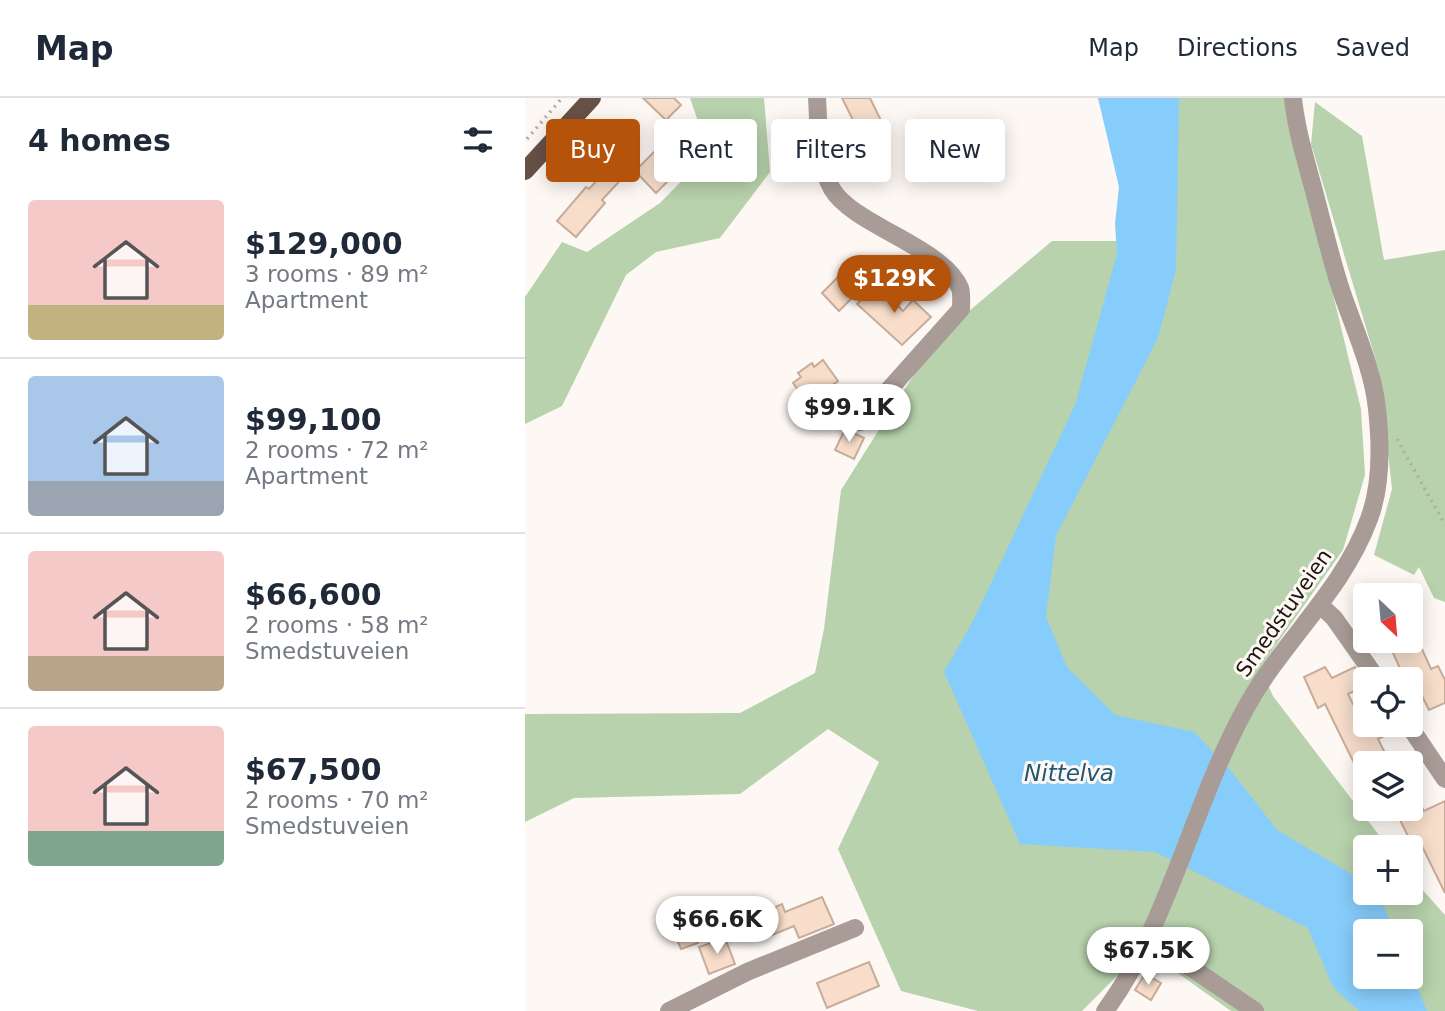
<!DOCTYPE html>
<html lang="en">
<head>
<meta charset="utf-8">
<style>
  :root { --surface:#fff; --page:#f2f2f3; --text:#1f2937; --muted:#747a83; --line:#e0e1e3; --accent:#b45309 }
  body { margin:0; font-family:"DejaVu Sans",sans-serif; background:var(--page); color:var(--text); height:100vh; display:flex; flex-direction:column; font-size:26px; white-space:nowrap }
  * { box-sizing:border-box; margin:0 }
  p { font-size:23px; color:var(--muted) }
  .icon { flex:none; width:38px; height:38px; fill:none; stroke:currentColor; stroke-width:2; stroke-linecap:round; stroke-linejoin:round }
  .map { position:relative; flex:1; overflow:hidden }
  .details { display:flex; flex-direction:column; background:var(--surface); width:525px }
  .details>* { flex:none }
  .top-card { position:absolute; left:21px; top:21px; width:665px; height:63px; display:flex; gap:14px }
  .needle { width:46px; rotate:154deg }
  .controls { position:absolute; left:828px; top:485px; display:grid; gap:14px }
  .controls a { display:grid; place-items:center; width:70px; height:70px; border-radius:7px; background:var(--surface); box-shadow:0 4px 18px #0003; font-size:35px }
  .price { position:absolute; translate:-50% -60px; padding:0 16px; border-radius:24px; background:#fff; color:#222; font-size:23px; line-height:46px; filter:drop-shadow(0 2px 4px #0008) }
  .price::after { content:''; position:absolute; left:50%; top:42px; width:21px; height:16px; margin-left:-10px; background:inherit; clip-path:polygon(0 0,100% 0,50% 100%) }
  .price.on { background:var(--accent); color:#fff }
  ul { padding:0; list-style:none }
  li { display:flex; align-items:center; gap:21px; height:175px; padding:0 28px }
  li+li { border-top:2px solid var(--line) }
  li span { display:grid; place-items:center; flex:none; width:196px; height:140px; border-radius:7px; color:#555 }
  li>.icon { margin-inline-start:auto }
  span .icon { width:84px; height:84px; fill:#fffc; stroke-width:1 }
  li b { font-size:30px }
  h2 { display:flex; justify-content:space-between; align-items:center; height:84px; padding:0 28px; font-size:30px }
  .pill { padding:0 24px; border-radius:7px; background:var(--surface); box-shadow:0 4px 18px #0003; font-size:24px; line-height:63px }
  .pill.on { background:var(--accent); color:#fff }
  header { display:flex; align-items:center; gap:42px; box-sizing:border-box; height:98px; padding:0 35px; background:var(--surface); border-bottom:2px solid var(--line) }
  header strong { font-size:33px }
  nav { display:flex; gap:38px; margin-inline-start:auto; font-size:24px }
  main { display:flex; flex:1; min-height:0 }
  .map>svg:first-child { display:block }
</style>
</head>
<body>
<header>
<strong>Map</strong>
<nav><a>Map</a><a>Directions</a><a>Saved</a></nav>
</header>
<main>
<section class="details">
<h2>4 homes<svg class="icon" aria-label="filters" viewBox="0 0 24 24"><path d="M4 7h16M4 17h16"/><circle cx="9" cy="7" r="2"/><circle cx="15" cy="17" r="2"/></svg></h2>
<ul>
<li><span style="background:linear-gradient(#f6c9c9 75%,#c2b280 0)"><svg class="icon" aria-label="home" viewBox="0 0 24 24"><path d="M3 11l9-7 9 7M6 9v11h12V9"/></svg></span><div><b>$129,000</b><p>3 rooms · 89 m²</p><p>Apartment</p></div></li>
<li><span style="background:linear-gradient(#a9c7e8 75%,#9aa5b1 0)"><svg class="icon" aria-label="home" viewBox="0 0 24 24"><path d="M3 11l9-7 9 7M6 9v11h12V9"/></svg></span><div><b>$99,100</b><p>2 rooms · 72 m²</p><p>Apartment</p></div></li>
<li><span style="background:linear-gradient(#f6c9c9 75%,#b9a48a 0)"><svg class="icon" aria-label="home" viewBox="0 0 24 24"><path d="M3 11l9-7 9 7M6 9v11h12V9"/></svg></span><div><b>$66,600</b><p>2 rooms · 58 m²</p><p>Smedstuveien</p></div></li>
<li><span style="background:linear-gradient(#f6c9c9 75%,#7fa58c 0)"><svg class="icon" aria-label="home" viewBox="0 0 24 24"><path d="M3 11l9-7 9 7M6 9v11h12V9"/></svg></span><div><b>$67,500</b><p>2 rooms · 70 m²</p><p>Smedstuveien</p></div></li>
</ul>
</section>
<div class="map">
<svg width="920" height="913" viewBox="0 0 920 913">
  <rect width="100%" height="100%" fill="#fef8f4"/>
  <g fill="#b7d2ac" fill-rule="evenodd">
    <polygon points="165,0 239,0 245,74 195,140 131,154 101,177 37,308 0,326 0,199 37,144 62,154 135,105 184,55"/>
    <path d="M 610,0 L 760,0 L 836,311 L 840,377 L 818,452 L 735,570 L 748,598 L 863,749 L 840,749 L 840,794 L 886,794 L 886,779 L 920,817 L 920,913 L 706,913 L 619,851 L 557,913 L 453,913 L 376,893 L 313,751 L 354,664 L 303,631 L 215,696 L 49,700 L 0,724 L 0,616 L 215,615 L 290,575 L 299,531 L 316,392 L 412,240 L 527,143 L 604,143 ZM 840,833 L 886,833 L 886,878 L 840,878 Z"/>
    <polygon points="790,4 837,38 859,162 920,152 920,504 909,500 894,469 889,477 849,457 867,391 854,273 786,46"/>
  </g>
  <polygon fill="#87cdfc" points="573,0 654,0 651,172 633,240 531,438 521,519 542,569 590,617 669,634 707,674 752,732 840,784 840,794 853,795 869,833 840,833 840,878 886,878 886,873 902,913 834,913 808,889 783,830 630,754 495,746 419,574 449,521 550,307 592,156 590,126 594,89"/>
  <g fill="#f7ddca" stroke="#c6ac9a" stroke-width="2">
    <polygon points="118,0 149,0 156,7 141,22"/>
    <polygon points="317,0 345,0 364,39 335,52 323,27 329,24"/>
    <polygon points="138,45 159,67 131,95 110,73"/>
    <polygon points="332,55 341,72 324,81 315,63"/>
    <polygon points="88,65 101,76 77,102 80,105 51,139 32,123 61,89 64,91"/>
    <polygon points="314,178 331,196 314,213 297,195"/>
    <polygon points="352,187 378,213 388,202 406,219 377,247 332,206"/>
    <polygon points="298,262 313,283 305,289 308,293 294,303 292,300 283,306 268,285 276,279 273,275 287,265 289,269"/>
    <polygon points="320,331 339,340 329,361 310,352"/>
    <polygon points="886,527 906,571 913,568 920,582 920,605 904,612 893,590 886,594 886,581 880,581 862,542 886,542"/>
    <polygon points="800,569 807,580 830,569 832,572 839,588 823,596 838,626 872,626 873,631 853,641 865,665 829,665 800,606 793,610 779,579"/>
    <polygon points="920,703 920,795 892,738 885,742 873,718 896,707 899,713"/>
    <polygon points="297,799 309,826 274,840 269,828 247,837 237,815 257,806 260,814"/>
    <polygon points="166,828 173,845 156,851 149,835"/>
    <polygon points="200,840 210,866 184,876 174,849"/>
    <polygon points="344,864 354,888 302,910 292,885"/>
    <polygon points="620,876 636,885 626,902 610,892"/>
  </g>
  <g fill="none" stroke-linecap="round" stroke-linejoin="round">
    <g stroke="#b2aba6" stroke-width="3.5" stroke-dasharray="2 5" stroke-linecap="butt">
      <polyline points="2,41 37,0"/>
      <polyline points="872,341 920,427"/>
    </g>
    <g stroke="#a99c97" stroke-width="18">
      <path d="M 292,0 C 294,29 292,64 307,91 C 328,127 418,149 435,190 C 437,196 436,205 436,211 L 335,324"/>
      <polyline points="795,507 809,520 852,581"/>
      <polyline points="883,626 920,681"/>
      <polyline points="621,839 730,913"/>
      <polyline points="144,913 222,874 330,830"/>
      <path d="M 580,913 C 644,827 669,701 723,606 C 759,542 818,492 844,421 C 857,387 856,347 852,311 C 848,271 830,233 817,195 C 806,162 798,127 789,93 C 781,63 771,31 768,0"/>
    </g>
    <polyline stroke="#675147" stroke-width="18" points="0,73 67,0"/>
  </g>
  <g text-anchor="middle" stroke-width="6" stroke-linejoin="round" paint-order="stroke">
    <g font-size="21" fill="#1e150e" stroke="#fef8f4">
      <text transform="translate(759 515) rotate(-55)" y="7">Smedstuveien</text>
    </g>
    <g font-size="23" font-style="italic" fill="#235777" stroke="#fef8f4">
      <text x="544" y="683">Nittelva</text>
    </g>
  </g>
</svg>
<div class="controls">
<a><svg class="needle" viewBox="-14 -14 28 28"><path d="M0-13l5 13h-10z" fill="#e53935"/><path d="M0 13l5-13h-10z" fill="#747a83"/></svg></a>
<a><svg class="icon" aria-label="locate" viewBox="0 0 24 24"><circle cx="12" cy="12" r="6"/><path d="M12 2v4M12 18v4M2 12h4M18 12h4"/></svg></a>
<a><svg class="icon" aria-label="layers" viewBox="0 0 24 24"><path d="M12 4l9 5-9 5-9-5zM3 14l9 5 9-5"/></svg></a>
<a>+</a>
<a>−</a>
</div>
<b class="price on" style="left:369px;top:217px">$129K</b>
<b class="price" style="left:324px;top:346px">$99.1K</b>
<b class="price" style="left:192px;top:858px">$66.6K</b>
<b class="price" style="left:623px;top:889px">$67.5K</b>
<div class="top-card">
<a class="pill on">Buy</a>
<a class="pill">Rent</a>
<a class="pill">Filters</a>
<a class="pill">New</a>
</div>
</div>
</main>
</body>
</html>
